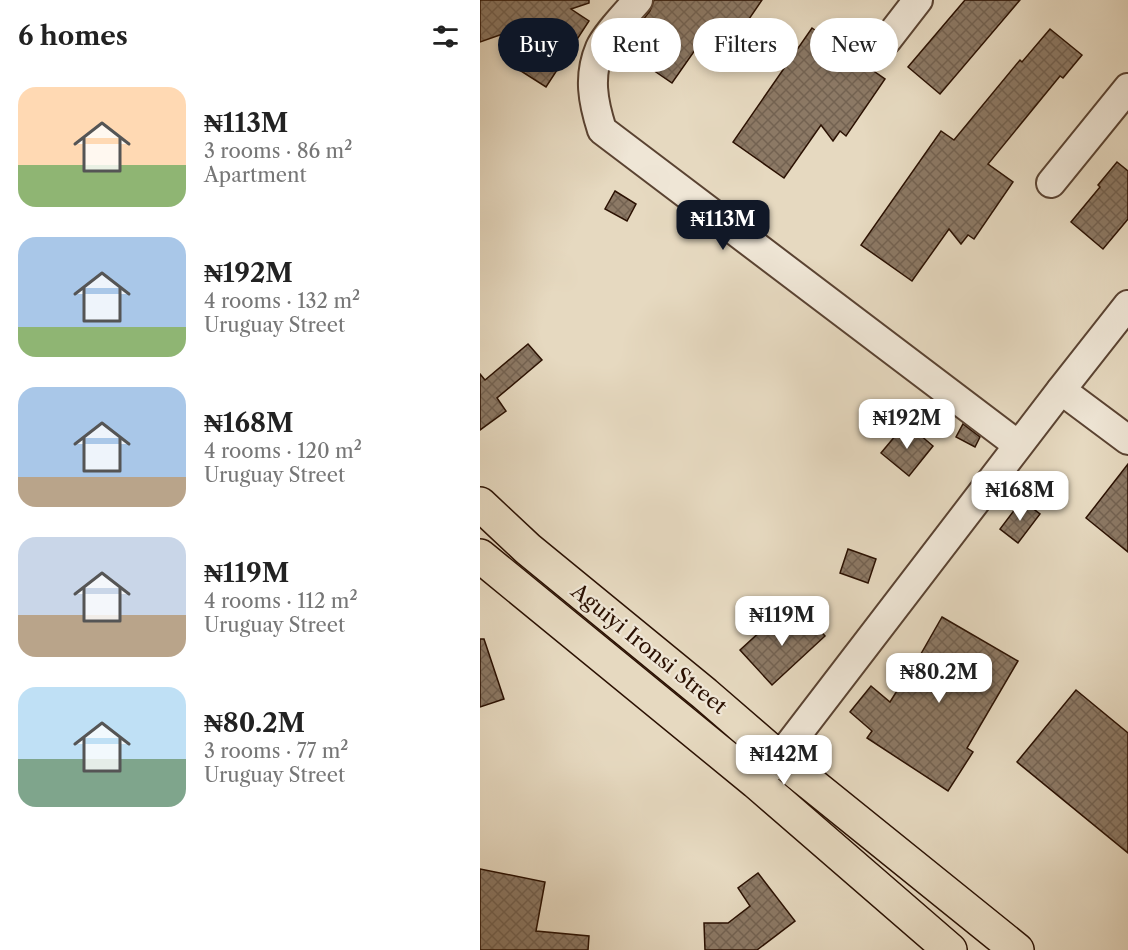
<!DOCTYPE html>
<html lang="en">
<head>
<meta charset="utf-8">
<style>
  :root { --surface:#fff; --page:#f2f2f2; --text:#222; --muted:#767676; --accent:#111827 }
  body { margin:0; font-family:"Libre Caslon Text",serif; background:var(--page); color:var(--text); height:100vh; display:flex; flex-direction:column; font-size:22px; white-space:nowrap }
  * { box-sizing:border-box; margin:0 }
  p { font-size:20px; color:var(--muted) }
  .icon { flex:none; width:33px; height:33px; fill:none; stroke:currentColor; stroke-width:2; stroke-linecap:round; stroke-linejoin:round }
  .map { position:relative; flex:1; overflow:hidden }
  .details { display:flex; flex-direction:column; background:var(--surface); width:480px }
  .details>* { flex:none }
  .top-card { position:absolute; left:18px; top:18px; width:540px; height:54px; display:flex; gap:12px }
  .price { position:absolute; translate:-50% -51px; padding:0 14px; border-radius:12px; background:#fff; color:#222; font-size:20px; line-height:39px; filter:drop-shadow(0 2px 3px #0008) }
  .price::after { content:''; position:absolute; left:50%; top:36px; width:18px; height:14px; margin-left:-9px; background:inherit; clip-path:polygon(0 0,100% 0,50% 100%) }
  .price.on { background:var(--accent); color:#fff }
  ul { padding:0; list-style:none }
  li { display:flex; align-items:center; gap:18px; height:150px; padding:0 18px }
  li span { display:grid; place-items:center; flex:none; width:168px; height:120px; border-radius:18px; color:#555 }
  li>.icon { margin-inline-start:auto }
  span .icon { width:72px; height:72px; fill:#fffc; stroke-width:1 }
  li b { font-size:26px }
  h2 { display:flex; justify-content:space-between; align-items:center; height:72px; padding:0 18px; font-size:26px }
  .pill { padding:0 21px; border-radius:27px; background:var(--surface); box-shadow:0 3px 9px #0003; font-size:21px; line-height:54px }
  .pill.on { background:var(--accent); color:#fff }
  main { display:flex; flex:1; min-height:0 }
  .map>svg:first-child { display:block }
</style>
</head>
<body>
<main>
<section class="details">
<h2>6 homes<svg class="icon" aria-label="filters" viewBox="0 0 24 24"><path d="M4 7h16M4 17h16"/><circle cx="9" cy="7" r="2"/><circle cx="15" cy="17" r="2"/></svg></h2>
<ul>
<li><span style="background:linear-gradient(#ffd9b3 65%,#8fb573 0)"><svg class="icon" aria-label="home" viewBox="0 0 24 24"><path d="M3 11l9-7 9 7M6 9v11h12V9"/></svg></span><div><b>₦113M</b><p>3 rooms · 86 m²</p><p>Apartment</p></div></li>
<li><span style="background:linear-gradient(#a9c7e8 75%,#8fb573 0)"><svg class="icon" aria-label="home" viewBox="0 0 24 24"><path d="M3 11l9-7 9 7M6 9v11h12V9"/></svg></span><div><b>₦192M</b><p>4 rooms · 132 m²</p><p>Uruguay Street</p></div></li>
<li><span style="background:linear-gradient(#a9c7e8 75%,#b9a48a 0)"><svg class="icon" aria-label="home" viewBox="0 0 24 24"><path d="M3 11l9-7 9 7M6 9v11h12V9"/></svg></span><div><b>₦168M</b><p>4 rooms · 120 m²</p><p>Uruguay Street</p></div></li>
<li><span style="background:linear-gradient(#c9d6e8 65%,#b9a48a 0)"><svg class="icon" aria-label="home" viewBox="0 0 24 24"><path d="M3 11l9-7 9 7M6 9v11h12V9"/></svg></span><div><b>₦119M</b><p>4 rooms · 112 m²</p><p>Uruguay Street</p></div></li>
<li><span style="background:linear-gradient(#bfe0f5 60%,#7fa58c 0)"><svg class="icon" aria-label="home" viewBox="0 0 24 24"><path d="M3 11l9-7 9 7M6 9v11h12V9"/></svg></span><div><b>₦80.2M</b><p>3 rooms · 77 m²</p><p>Uruguay Street</p></div></li>
</ul>
</section>
<div class="map">
<svg width="648" height="950" viewBox="0 0 648 950">
  <defs>
    <pattern id="building-cross-hatch" width="8" height="8" patternUnits="userSpaceOnUse" patternTransform="scale(1.5)"><rect width="8" height="8" fill="#8c7965"/><path d="M0 0l8 8M0 8l8-8" fill="none" stroke="#736251"/></pattern>
  </defs>
  <rect width="100%" height="100%" fill="#e6d9c0"/>
  <filter id="stains"><feTurbulence type="fractalNoise" baseFrequency=".00333" numOctaves="4"/><feColorMatrix values="0 0 0 0 .2 0 0 0 0 .09 0 0 0 0 .02 0 0 0 .5 -.17"/></filter>
  <radialGradient id="worn" r=".72"><stop offset=".6" stop-color="#630" stop-opacity="0"/><stop offset="1" stop-color="#630" stop-opacity=".3"/></radialGradient>
  <g fill="url(#building-cross-hatch)" stroke="#2b1102" stroke-width="1.5">
    <polygon points="0,0 109,0 109,3 91,9 109,21 66,87 33,66 62,20 0,42"/>
    <polygon points="174,0 282,0 254,41 248,37 241,47 229,30 192,83 141,48 170,11"/>
    <polygon points="485,0 540,0 460,94 428,67"/>
    <polygon points="332,28 405,79 366,136 360,131 353,141 341,125 304,178 253,142"/>
    <polygon points="570,29 602,55 583,78 580,76 508,164 533,182 494,239 488,235 481,244 469,229 432,281 381,245 461,131 474,140 540,60 542,62"/>
    <polygon points="637,162 648,171 648,219 623,249 591,222 620,187 618,185"/>
    <polygon points="135,191 156,204 147,221 125,209"/>
    <polygon points="48,344 62,360 17,398 26,411 0,430 0,374 5,380"/>
    <polygon points="426,423 453,446 429,476 401,453"/>
    <polygon points="483,424 500,437 495,447 476,437"/>
    <polygon points="648,464 648,552 606,518"/>
    <polygon points="542,500 560,514 538,543 520,529"/>
    <polygon points="368,549 396,559 388,583 360,573"/>
    <polygon points="306,615 317,627 328,616 345,636 292,685 260,650 284,628 287,633"/>
    <polygon points="462,617 538,661 487,748 493,752 468,791 387,738 392,731 370,712 391,686 410,702 420,686 422,687"/>
    <polygon points="0,639 4,639 24,699 0,707"/>
    <polygon points="596,690 648,733 648,853 537,762"/>
    <polygon points="0,869 65,882 56,931 109,936 108,950 0,950"/>
    <polygon points="278,873 315,921 277,950 225,950 224,923 248,923 270,906 258,888"/>
  </g>
  <g fill="none" stroke-linecap="round" stroke-linejoin="round">
    <g stroke="#5a4332" stroke-width="32">
      <g id="minor">
        <path d="M 158,0 C 148,12 126,34 120,48 C 108,76 113,102 122,130 L 538,445"/>
        <polyline points="407,40 438,0"/>
        <polyline points="571,183 648,88"/>
        <polyline points="581,390 648,440"/>
        <polyline points="283,775 299,758 581,390 648,305"/>
      </g>
    </g>
    <g stroke="#2b1102" stroke-width="36">
      <g id="major">
        <polyline points="0,504 48,549 225,694 299,758 537,950"/>
        <polyline points="0,556 276,782 470,950"/>
      </g>
    </g>
    <use href="#minor" stroke="#efe6d6" stroke-width="28"/>
    <use href="#major" stroke="#e6d9c0" stroke-width="33"/>
  </g>
  <g text-anchor="middle" stroke-width="4.5" stroke-linejoin="round" paint-order="stroke">
    <g font-size="21" fill="#2b1102" stroke="#efe6d6">
      <text transform="translate(169 649) rotate(39)" y="7">Aguiyi Ironsi Street</text>
    </g>
  </g>
  <rect width="100%" height="100%" filter="url(#stains)"/>
  <rect width="100%" height="100%" fill="url(#worn)"/>
</svg>
<b class="price on" style="left:243px;top:251px">₦113M</b>
<b class="price" style="left:427px;top:450px">₦192M</b>
<b class="price" style="left:540px;top:522px">₦168M</b>
<b class="price" style="left:302px;top:647px">₦119M</b>
<b class="price" style="left:459px;top:704px">₦80.2M</b>
<b class="price" style="left:304px;top:786px">₦142M</b>
<div class="top-card">
<a class="pill on">Buy</a>
<a class="pill">Rent</a>
<a class="pill">Filters</a>
<a class="pill">New</a>
</div>
</div>
</main>
</body>
</html>
